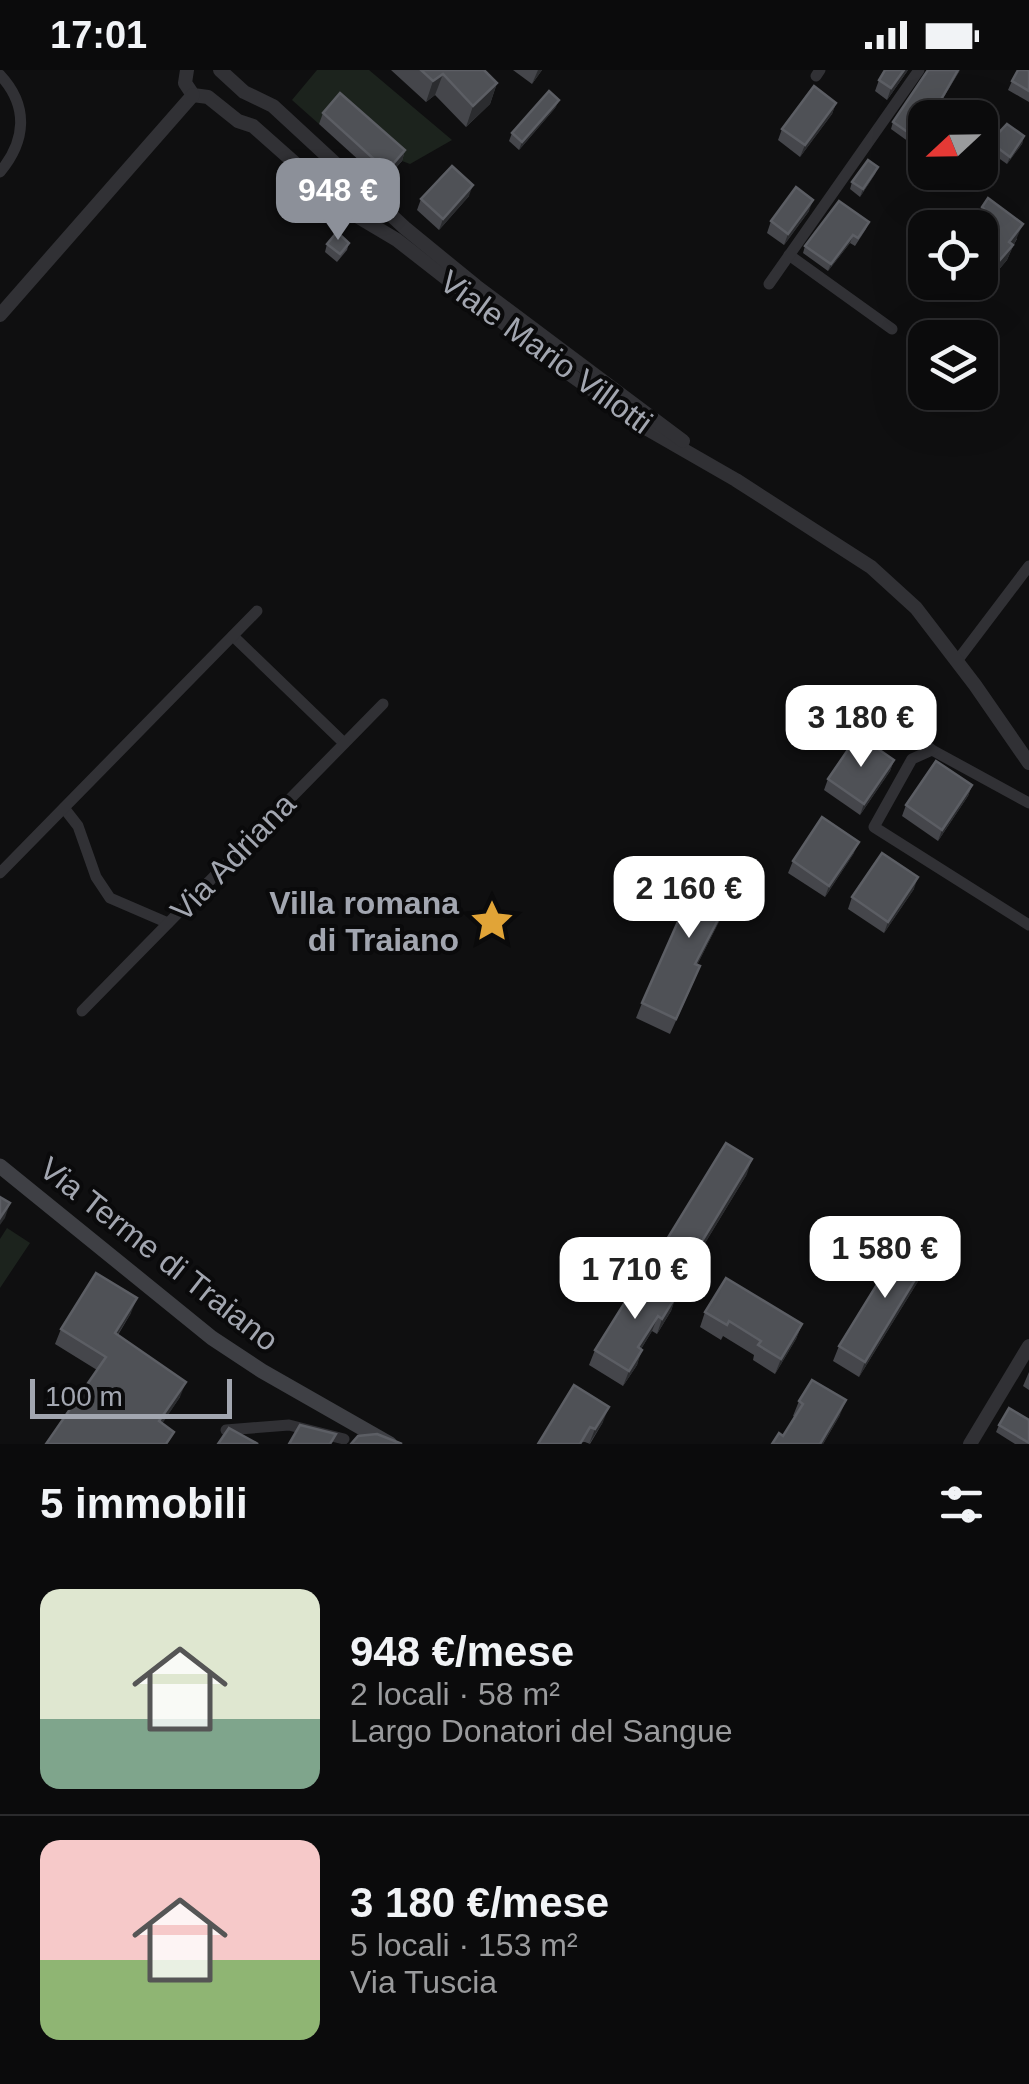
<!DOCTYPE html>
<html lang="it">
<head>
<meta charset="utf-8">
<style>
  :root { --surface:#0b0b0c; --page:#141415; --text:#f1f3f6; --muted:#9a9b9d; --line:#2b2b2d; --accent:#8c9099 }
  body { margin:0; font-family:Helvetica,sans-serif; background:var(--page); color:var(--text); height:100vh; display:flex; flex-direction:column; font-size:38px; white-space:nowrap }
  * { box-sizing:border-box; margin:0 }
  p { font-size:32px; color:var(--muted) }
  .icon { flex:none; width:55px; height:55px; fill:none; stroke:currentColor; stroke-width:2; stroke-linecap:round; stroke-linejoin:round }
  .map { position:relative; height:1374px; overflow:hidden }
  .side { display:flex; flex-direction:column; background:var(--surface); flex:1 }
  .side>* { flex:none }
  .needle { width:65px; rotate:248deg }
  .fabs { position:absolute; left:908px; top:30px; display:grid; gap:20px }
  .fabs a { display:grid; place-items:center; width:90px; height:90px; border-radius:20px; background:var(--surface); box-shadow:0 10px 40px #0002,0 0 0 2px var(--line); font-size:50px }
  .scale { position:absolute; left:30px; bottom:25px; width:202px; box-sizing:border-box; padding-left:10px; border:5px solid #a2a6b0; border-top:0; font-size:28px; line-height:35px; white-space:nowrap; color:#a2a6b0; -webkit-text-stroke:8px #0a0a0b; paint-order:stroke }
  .price { position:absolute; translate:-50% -85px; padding:0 22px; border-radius:20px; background:#fff; color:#222; font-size:32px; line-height:65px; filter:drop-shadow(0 2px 5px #0008) }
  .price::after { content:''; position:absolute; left:50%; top:60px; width:30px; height:22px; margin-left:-15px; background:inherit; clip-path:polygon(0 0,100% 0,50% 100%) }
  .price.active { background:var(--accent); color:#fff }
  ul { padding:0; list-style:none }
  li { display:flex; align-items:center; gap:30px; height:250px; padding:0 40px }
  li+li { border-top:2px solid var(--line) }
  li span { display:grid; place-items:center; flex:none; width:280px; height:200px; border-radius:20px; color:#555 }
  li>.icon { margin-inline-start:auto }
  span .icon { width:120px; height:120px; fill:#fffc; stroke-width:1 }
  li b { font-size:42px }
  h2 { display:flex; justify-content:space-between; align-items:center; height:120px; padding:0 40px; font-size:42px }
  .status { display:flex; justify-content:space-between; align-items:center; height:70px; padding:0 50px; background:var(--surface); direction:ltr }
  .status svg { height:28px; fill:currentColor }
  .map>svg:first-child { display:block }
</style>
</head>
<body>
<div class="status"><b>17:01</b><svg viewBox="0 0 49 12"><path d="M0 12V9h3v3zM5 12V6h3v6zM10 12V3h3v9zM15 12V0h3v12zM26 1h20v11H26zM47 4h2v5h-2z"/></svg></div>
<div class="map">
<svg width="1029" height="1374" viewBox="0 0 1029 1374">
  <rect width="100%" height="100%" fill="#0f0f10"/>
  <g fill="#1c231d">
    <polygon points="317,0 369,0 452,70 410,94 402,91 336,34 319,54 292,30"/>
    <polygon points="7,1158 30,1173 0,1218 0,1169"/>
  </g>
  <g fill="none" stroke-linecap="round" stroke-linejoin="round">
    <g stroke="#313135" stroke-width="11">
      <path d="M 0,5 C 29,36 26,71 0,102"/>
      <polyline points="816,6 820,0"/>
      <polyline points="789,185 892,259"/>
      <polyline points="769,214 919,0"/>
      <polyline points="233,566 344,673"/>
      <polyline points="957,591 1029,496"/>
      <polyline points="875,637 932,680 1029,733"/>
      <polyline points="932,680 912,689 874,757 1029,855"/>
      <polyline points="64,738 78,756 96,807 110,828 168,853"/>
      <polyline points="0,803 257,541"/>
      <polyline points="82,941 383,634"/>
      <polyline points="226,1360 289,1355 344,1369"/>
    </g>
    <g stroke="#313135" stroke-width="14">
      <polyline points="187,0 185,13 193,25 208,27 238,51 253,56 350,142 397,170 561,298 649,360 736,410 871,497 916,538 975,615 1029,693"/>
      <polyline points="220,0 244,22 273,36 405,158 476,216 683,371"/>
      <polyline points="0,245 193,25"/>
      <polyline points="970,1374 1029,1276"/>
    </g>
    <polyline stroke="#3f4045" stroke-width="15" points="0,1096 212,1268 262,1301 390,1374"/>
  </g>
  <g fill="#45464b">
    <polygon points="391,0 484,0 497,13 490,34 466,57 435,25 426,32"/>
    <polygon points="513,0 542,0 532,14"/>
    <polygon points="908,0 887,30 875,21 879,10"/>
    <polygon points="960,0 936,40 933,38 925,48 925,50 909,72 891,59 893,52"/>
    <polygon points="1029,0 1029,32 1008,20 1012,11"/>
    <polygon points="836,33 832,44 800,87 778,70 782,59"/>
    <polygon points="556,37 519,80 509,71 512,63"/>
    <polygon points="323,43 405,80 402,91 383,112 319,54"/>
    <polygon points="1024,66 1022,74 1007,94 987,80 990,72"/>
    <polygon points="878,97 875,104 860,127 850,119 852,112"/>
    <polygon points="469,126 439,160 417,140 421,129"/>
    <polygon points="982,137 1017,169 1013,176 1007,190 974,229 952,212 980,212 978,154 976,152"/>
    <polygon points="809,141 784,175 767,163 771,151"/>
    <polygon points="869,152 866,159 855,176 850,173 828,201 803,183 805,176"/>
    <polygon points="349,173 347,180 337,192 325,182 327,174"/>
    <polygon points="894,690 890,701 860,745 824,720 828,709"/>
    <polygon points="972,715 968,726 938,771 902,746 906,735"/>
    <polygon points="854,783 825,827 788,803 793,791"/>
    <polygon points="739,809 733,824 697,895 700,896 694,911 670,964 636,948 642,933"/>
    <polygon points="914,819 884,863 848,839 852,827"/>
    <polygon points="747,1104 685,1206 658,1189 664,1174"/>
    <polygon points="925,1200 859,1307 833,1291 839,1276"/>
    <polygon points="676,1226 671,1241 657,1264 652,1261 641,1279 637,1295 623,1316 589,1295 595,1280"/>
    <polygon points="705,1242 802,1254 796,1269 775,1304 753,1290 754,1285 723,1266 721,1270 700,1257"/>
    <polygon points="131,1243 118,1265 180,1327 162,1353 97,1300 55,1274 61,1259"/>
    <polygon points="1029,1302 1029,1320 1023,1316"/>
    <polygon points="799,1331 840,1345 823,1374 772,1374 783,1366 795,1347 793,1346"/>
    <polygon points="603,1352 590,1374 585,1372 538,1374"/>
    <polygon points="999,1355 1029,1374 1015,1374 996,1362"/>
  </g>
  <g fill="#2b2c2f">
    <polygon points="538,0 542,0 532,14"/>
    <polygon points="904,0 908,0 887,30 891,18"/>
    <polygon points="958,0 960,0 936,40 939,33"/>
    <polygon points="443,4 435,25 426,32 433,11"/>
    <polygon points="497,13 490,34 466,57 473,36"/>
    <polygon points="559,30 556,37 519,80 522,72"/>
    <polygon points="936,31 933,38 927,48 925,48 925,50 909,72 912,65"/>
    <polygon points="836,33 832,44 800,87 805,75"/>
    <polygon points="1024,66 1022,74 1007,94 1010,87"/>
    <polygon points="405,80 402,91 383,112 387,101"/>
    <polygon points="878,97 875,104 860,127 863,119"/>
    <polygon points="473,115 469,126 439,160 443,149"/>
    <polygon points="813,130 809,141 784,175 788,164"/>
    <polygon points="1023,154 1007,190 974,229 979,214"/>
    <polygon points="853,165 850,173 828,201 831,194"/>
    <polygon points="894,690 890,701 860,745 864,734"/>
    <polygon points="972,715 968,726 938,771 942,760"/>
    <polygon points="859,772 854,783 825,827 829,816"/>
    <polygon points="918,807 914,819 884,863 888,852"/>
    <polygon points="739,809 733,824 690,909 695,894"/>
    <polygon points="752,1089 747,1104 685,1206 690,1191"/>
    <polygon points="10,1133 5,1148 0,1155 0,1148"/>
    <polygon points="930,1185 925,1200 859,1307 865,1292"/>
    <polygon points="676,1226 671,1241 657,1264 662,1249"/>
    <polygon points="137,1228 131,1243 109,1278 115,1263"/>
    <polygon points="658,1246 652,1261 633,1292 638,1277"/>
    <polygon points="802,1254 796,1269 775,1304 781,1289"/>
    <polygon points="642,1280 637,1295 623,1316 629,1301"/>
    <polygon points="186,1312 180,1327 154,1366 159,1351"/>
    <polygon points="846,1330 840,1345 823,1374 820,1374"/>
    <polygon points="609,1337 603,1352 589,1374 595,1359"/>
  </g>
  <g fill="#4f5156" stroke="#5c5e64" stroke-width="2.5">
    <polygon points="421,0 484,0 497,13 473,36 443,4 433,11"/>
    <polygon points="885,0 904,0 891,18 879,10"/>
    <polygon points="928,0 958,0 939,33 936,31 912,65 893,52"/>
    <polygon points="1018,0 1029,0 1029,21 1012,11"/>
    <polygon points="814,16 836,33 805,75 782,59"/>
    <polygon points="549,21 559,30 522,72 512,63"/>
    <polygon points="340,23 405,80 387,101 323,43"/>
    <polygon points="1007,54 1024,66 1010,87 990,72"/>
    <polygon points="868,90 878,97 863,119 852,112"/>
    <polygon points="452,96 473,115 443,149 421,129"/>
    <polygon points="796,117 813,130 788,164 771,151"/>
    <polygon points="988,128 1023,154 1009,172 1013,175 979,214 977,212 980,212 980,158 974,158 987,142 982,137"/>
    <polygon points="839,131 869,152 858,168 853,165 831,194 805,176"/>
    <polygon points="337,162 349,173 340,184 327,174"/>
    <polygon points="858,665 894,690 864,734 828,709"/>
    <polygon points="936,691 972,715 942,760 906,735"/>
    <polygon points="822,747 859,772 829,816 793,791"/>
    <polygon points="882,783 918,807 888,852 852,827"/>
    <polygon points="704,793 739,809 695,894 700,896 676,949 642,933"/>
    <polygon points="726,1073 752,1089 690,1191 664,1174"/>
    <polygon points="0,1127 10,1133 0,1148"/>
    <polygon points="905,1169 930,1185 865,1292 839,1276"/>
    <polygon points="96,1203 137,1228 115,1263 186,1312 159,1351 174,1362 166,1374 46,1374 106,1287 61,1259"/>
    <polygon points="642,1205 676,1226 662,1249 658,1246 638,1277 642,1280 629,1301 595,1280"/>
    <polygon points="726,1208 802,1254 781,1289 758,1275 761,1271 729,1251 727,1255 705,1242"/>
    <polygon points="812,1310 846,1330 820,1374 772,1374 779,1363 783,1366 803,1334 799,1331"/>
    <polygon points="574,1315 609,1337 595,1359 590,1357 580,1374 538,1374"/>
    <polygon points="1009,1338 1029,1350 1029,1373 999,1355"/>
    <polygon points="300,1355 336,1364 330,1374 289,1374"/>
    <polygon points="229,1358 258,1374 218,1374"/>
    <polygon points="377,1364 402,1374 351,1374 358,1366"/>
  </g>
  <defs>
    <g id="sight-bare" transform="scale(3.45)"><path d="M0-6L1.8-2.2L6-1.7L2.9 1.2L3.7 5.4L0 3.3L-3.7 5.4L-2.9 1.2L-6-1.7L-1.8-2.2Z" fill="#e1a437" stroke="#0a0a0b" stroke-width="2.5" paint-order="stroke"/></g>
  </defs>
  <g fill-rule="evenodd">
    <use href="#sight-bare" x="492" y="851"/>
  </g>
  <g text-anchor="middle" stroke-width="8" stroke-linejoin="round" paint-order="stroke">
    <g font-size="32" fill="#a2a6b0" stroke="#0a0a0b">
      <text transform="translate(546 282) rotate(36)" y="11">Viale Mario Villotti</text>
      <text transform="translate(233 787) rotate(-46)" y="11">Via Adriana</text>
      <text transform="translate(159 1184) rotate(38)" y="11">Via Terme di Traiano</text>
    </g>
    <g font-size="32" font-weight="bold" fill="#a2a6b0" stroke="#0a0a0b" text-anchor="end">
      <text x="459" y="844">Villa romana<tspan x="459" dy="37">di Traiano</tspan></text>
    </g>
  </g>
</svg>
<div class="fabs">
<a><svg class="needle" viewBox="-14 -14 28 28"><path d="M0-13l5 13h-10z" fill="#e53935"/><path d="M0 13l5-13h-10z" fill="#9a9b9d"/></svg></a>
<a><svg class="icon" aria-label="locate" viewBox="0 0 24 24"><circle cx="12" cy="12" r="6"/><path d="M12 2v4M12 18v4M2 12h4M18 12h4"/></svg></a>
<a><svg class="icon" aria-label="layers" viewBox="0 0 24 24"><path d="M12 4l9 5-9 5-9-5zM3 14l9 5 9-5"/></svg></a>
</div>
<div class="scale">100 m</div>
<b class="price active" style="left:338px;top:173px">948 €</b>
<b class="price" style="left:861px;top:700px">3 180 €</b>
<b class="price" style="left:689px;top:871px">2 160 €</b>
<b class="price" style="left:885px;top:1231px">1 580 €</b>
<b class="price" style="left:635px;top:1252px">1 710 €</b>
</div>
<section class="side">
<h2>5 immobili<svg class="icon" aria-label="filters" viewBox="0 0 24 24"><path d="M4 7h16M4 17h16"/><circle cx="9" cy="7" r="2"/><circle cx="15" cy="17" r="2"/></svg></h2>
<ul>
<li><span style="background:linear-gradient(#dfe7d0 65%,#7fa58c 0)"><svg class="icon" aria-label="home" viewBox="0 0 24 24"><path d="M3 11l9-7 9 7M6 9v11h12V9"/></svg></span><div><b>948 €/mese</b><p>2 locali · 58 m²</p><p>Largo Donatori del Sangue</p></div></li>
<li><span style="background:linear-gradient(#f6c9c9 60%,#8fb573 0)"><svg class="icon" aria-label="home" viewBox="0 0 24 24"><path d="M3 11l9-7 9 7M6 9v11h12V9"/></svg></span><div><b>3 180 €/mese</b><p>5 locali · 153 m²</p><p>Via Tuscia</p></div></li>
</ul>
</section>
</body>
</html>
